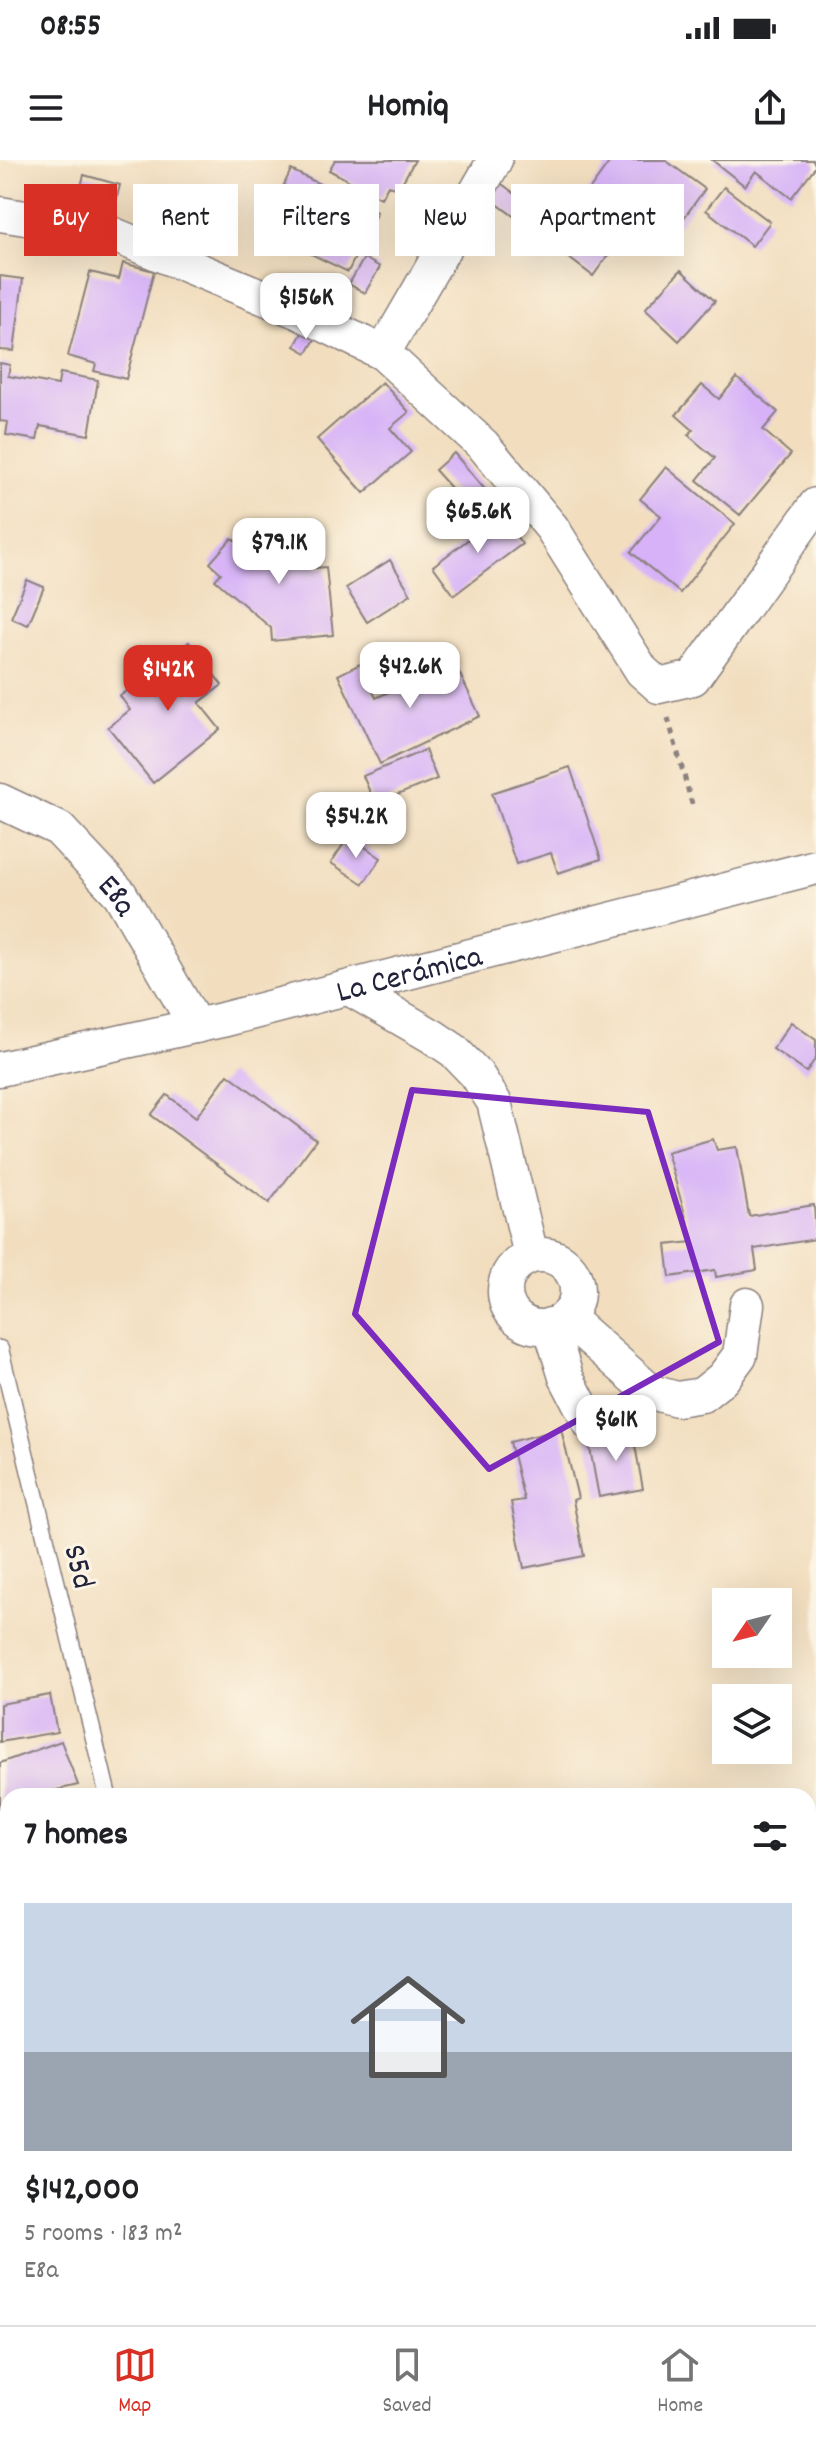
<!DOCTYPE html>
<html lang="en">
<head>
<meta charset="utf-8">
<style>
  :root { --surface:#fff; --page:#f6f6f6; --text:#202124; --muted:#757577; --line:#e0e0e0; --accent:#d93025 }
  body { margin:0; font-family:Dekko,sans-serif; background:var(--page); color:var(--text); height:100vh; display:flex; flex-direction:column; font-size:30px; white-space:nowrap }
  * { box-sizing:border-box; margin:0 }
  p { font-size:26px; color:var(--muted) }
  .icon { flex:none; width:44px; height:44px; fill:none; stroke:currentColor; stroke-width:2; stroke-linecap:round; stroke-linejoin:round }
  .map { position:relative; flex:1; overflow:hidden }
  .drawer { position:absolute; left:0px; top:1628px; width:816px; height:538px; display:flex; flex-direction:column; background:var(--surface); border-radius:24px 24px 0 0; box-shadow:0 8px 32px #0002 }
  .drawer>* { flex:none }
  .guide { position:absolute; left:24px; top:24px; width:768px; height:72px; display:flex; gap:16px }
  .needle { width:52px; rotate:235deg }
  .buttons { position:absolute; left:712px; top:1428px; display:grid; gap:16px }
  .buttons a { display:grid; place-items:center; width:80px; height:80px; border-radius:0px; background:var(--surface); box-shadow:0 8px 32px #0002; font-size:40px }
  .price { position:absolute; translate:-50% -68px; padding:0 18px; border-radius:16px; background:#fff; color:#222; font-size:26px; line-height:52px; filter:drop-shadow(0 2px 4px #0008) }
  .price::after { content:''; position:absolute; left:50%; top:48px; width:24px; height:18px; margin-left:-12px; background:inherit; clip-path:polygon(0 0,100% 0,50% 100%) }
  .price.current { background:var(--accent); color:#fff }
  ul { padding:0; list-style:none }
  li { display:grid; align-content:center; gap:16px; height:424px; padding:0 24px }
  li span { display:grid; place-items:center; height:248px; border-radius:0px; color:#555 }
  li>.icon { margin-inline-start:auto }
  span .icon { width:144px; height:144px; fill:#fffc; stroke-width:1 }
  li b { font-size:34px }
  h2 { display:flex; justify-content:space-between; align-items:center; height:96px; padding:0 24px; font-size:34px }
  .tag { padding:0 28px; border-radius:0px; background:var(--surface); box-shadow:0 8px 32px #0002; font-size:28px; line-height:72px }
  .tag.current { background:var(--accent); color:#fff }
  .status { display:flex; justify-content:space-between; align-items:center; height:56px; padding:0 40px; background:var(--surface); direction:ltr }
  .status svg { height:22px; fill:currentColor }
  header { display:flex; justify-content:space-between; align-items:center; height:104px; padding:0 24px; background:var(--surface); font-size:36px; font-weight:800 }
  .tab-bar { display:flex; justify-content:space-around; align-items:center; height:112px; border-top:2px solid var(--line); background:var(--surface); font-size:22px; color:var(--muted) }
  .tab-bar a { display:grid; justify-items:center; gap:4px }
  .tab-bar .current { color:var(--accent) }
  .map>svg:first-child { display:block }
</style>
</head>
<body>
<div class="status"><b>08:55</b><svg viewBox="0 0 49 12"><path d="M0 12V9h3v3zM5 12V6h3v6zM10 12V3h3v9zM15 12V0h3v12zM26 1h20v11H26zM47 4h2v5h-2z"/></svg></div>
<header><svg class="icon" aria-label="menu" viewBox="0 0 24 24"><path d="M4 6h16M4 12h16M4 18h16"/></svg>Homiq<svg class="icon" aria-label="share" viewBox="0 0 24 24"><path d="M12 15V3M7 8l5-5 5 5M5 13v7h14v-7"/></svg></header>
<div class="map">
<svg width="816" height="2165" viewBox="0 0 816 2165">
  <rect width="100%" height="100%" fill="#fcf5e5"/>
  <filter id="ink" filterUnits="userSpaceOnUse"><feTurbulence type="fractalNoise" baseFrequency=".0125" numOctaves="2"/><feDisplacementMap in="SourceGraphic" scale="16" xChannelSelector="R" yChannelSelector="G"/><feConvolveMatrix kernelMatrix="1 2 1 2 8 2 1 2 1" color-interpolation-filters="sRGB"/></filter>
  <filter id="wash" filterUnits="userSpaceOnUse"><feTurbulence type="fractalNoise" baseFrequency=".006" numOctaves="4" result="noise"/><feDisplacementMap in="SourceGraphic" scale="32" xChannelSelector="R" yChannelSelector="G"/><feGaussianBlur stdDeviation="1.8" result="paint"/><feColorMatrix in="noise" values="0 0 0 0 0 0 0 0 0 0 0 0 0 0 0 0 0 1.4 0 .05"/><feComposite in="paint" operator="in"/></filter>
  <g filter="url(#wash)">
    <rect width="100%" height="100%" fill="#f2debf"/>
    <g id="blocks">
      <g fill="#d7b2f8">
        <polygon points="335,0 415,0 398,30 388,25 381,38 329,10"/>
        <polygon points="611,0 665,0 705,29 661,89 624,62 609,83 614,87 593,116 484,34 495,19 544,55 554,42 571,55"/>
        <polygon points="712,0 813,0 816,6 791,38 756,11 745,26"/>
        <polygon points="291,10 377,52 348,112 262,70"/>
        <polygon points="84,15 120,25 115,44 79,34"/>
        <polygon points="724,27 770,62 752,86 706,50"/>
        <polygon points="364,98 380,107 365,133 349,124"/>
        <polygon points="123,103 154,111 126,219 94,211 96,204 68,196 90,112 119,119"/>
        <polygon points="681,110 715,141 679,181 645,149"/>
        <polygon points="0,116 23,119 14,191 0,190"/>
        <polygon points="304,169 317,176 307,193 295,186"/>
        <polygon points="0,203 10,205 8,216 58,225 60,213 98,220 89,275 40,266 37,280 6,275 8,262 0,261"/>
        <polygon points="737,218 778,252 763,270 791,294 740,355 697,320 715,298 688,275 693,270 676,255 702,225 719,239"/>
        <polygon points="382,222 409,252 390,268 411,292 364,333 317,279"/>
        <polygon points="454,293 487,332 469,348 435,310"/>
        <polygon points="666,307 735,364 680,433 631,392 661,356 640,339"/>
        <polygon points="501,355 522,384 454,435 433,406"/>
        <polygon points="313,374 316,408 326,407 333,475 272,481 271,468 215,420 221,413 210,403 232,378 243,388 249,380 274,400 271,378"/>
        <polygon points="390,400 411,434 367,462 346,428"/>
        <polygon points="27,420 44,427 28,465 11,458"/>
        <polygon points="189,482 222,525 199,543 220,569 153,623 108,567 130,550 120,536"/>
        <polygon points="454,502 480,556 380,604 338,515 360,504 376,538"/>
        <polygon points="425,590 437,619 375,644 363,616"/>
        <polygon points="570,607 601,699 558,713 551,693 516,704 492,633"/>
        <polygon points="349,676 381,698 363,724 331,703"/>
        <polygon points="791,862 816,880 816,898 806,912 773,889"/>
        <polygon points="228,914 316,980 269,1043 151,955 167,935 196,957"/>
        <polygon points="713,979 717,990 737,987 749,1056 814,1045 816,1079 754,1089 757,1110 716,1117 715,1110 670,1117 666,1085 693,1082 667,992"/>
        <polygon points="561,1269 578,1338 573,1340 584,1396 524,1408 511,1342 524,1340 510,1282"/>
        <polygon points="632,1269 643,1329 599,1337 588,1278"/>
        <polygon points="50,1535 57,1572 0,1582 0,1544"/>
        <polygon points="61,1581 78,1625 52,1631 52,1636 8,1636 8,1737 0,1732 0,1603"/>
      </g>
    </g>
  </g>
  <g filter="url(#ink)">
    <use href="#blocks" fill-opacity="0" stroke="#8a807d" stroke-width="2"/>
    <g fill="none" stroke-linecap="round" stroke-linejoin="round">
      <g stroke="#8a807d" stroke-width="19">
        <polyline id="lane" points="0,1189 108,1636"/>
      </g>
      <g stroke="#8a807d" stroke-width="37">
        <g id="street">
          <polyline points="0,54 102,70 299,152 383,193 483,285 552,368 642,511 659,526 693,518 816,345"/>
          <polyline points="383,193 495,0"/>
          <path id="s1" d="M 0,641 L 59,669 L 120,734 L 196,866"/>
          <polyline points="349,828 432,876 453,890 477,915 494,942 531,1095"/>
          <path id="s2" d="M 0,909 L 222,860 L 816,707"/>
          <circle cx="541" cy="1131" r="36"/>
          <polyline points="566,1157 651,1232 677,1239 702,1235 723,1218 740,1195 747,1145"/>
          <polyline points="550,1165 566,1217 590,1263"/>
          <polyline points="276,2165 291,2158"/>
        </g>
      </g>
      <polyline stroke="#8a807d" stroke-width="5" stroke-dasharray="6 6" stroke-linecap="butt" points="668,558 692,644"/>
      <use href="#lane" stroke="#fff" stroke-width="16"/>
      <use href="#street" stroke="#fff" stroke-width="34"/>
    </g>
  </g>
  <path fill="none" stroke="#7b2cbf" stroke-width="6" stroke-linejoin="round" d="M 412,930 L 648,952 L 719,1182 L 489,1309 L 355,1154 Z"/>
  <g text-anchor="middle" stroke-width="6" stroke-linejoin="round" paint-order="stroke">
    <g font-size="32" fill="#22223b" stroke="#fcf5e5">
      <text dy="11" stroke="none"><textPath href="#s1" startOffset="154">E8a</textPath></text>
      <text dy="11" stroke="none"><textPath href="#s2" startOffset="420">La Cerámica</textPath></text>
      <text transform="translate(81 1406) rotate(76)" y="11">S5d</text>
    </g>
  </g>
</svg>
<div class="buttons">
<a><svg class="needle" viewBox="-14 -14 28 28"><path d="M0-13l5 13h-10z" fill="#e53935"/><path d="M0 13l5-13h-10z" fill="#757577"/></svg></a>
<a><svg class="icon" aria-label="layers" viewBox="0 0 24 24"><path d="M12 4l9 5-9 5-9-5zM3 14l9 5 9-5"/></svg></a>
</div>
<b class="price" style="left:306px;top:181px">$156K</b>
<b class="price" style="left:478px;top:395px">$65.6K</b>
<b class="price" style="left:279px;top:426px">$79.1K</b>
<b class="price" style="left:410px;top:550px">$42.6K</b>
<b class="price current" style="left:168px;top:553px">$142K</b>
<b class="price" style="left:356px;top:700px">$54.2K</b>
<b class="price" style="left:616px;top:1303px">$61K</b>
<div class="guide">
<a class="tag current">Buy</a>
<a class="tag">Rent</a>
<a class="tag">Filters</a>
<a class="tag">New</a>
<a class="tag">Apartment</a>
</div>
<section class="drawer">
<h2>7 homes<svg class="icon" aria-label="filters" viewBox="0 0 24 24"><path d="M4 7h16M4 17h16"/><circle cx="9" cy="7" r="2"/><circle cx="15" cy="17" r="2"/></svg></h2>
<ul>
<li><span style="background:linear-gradient(#c9d6e8 60%,#9aa5b1 0)"><svg class="icon" aria-label="home" viewBox="0 0 24 24"><path d="M3 11l9-7 9 7M6 9v11h12V9"/></svg></span><div><b>$142,000</b><p>5 rooms · 183 m²</p><p>E8a</p></div></li>
</ul>
</section>
</div>
<nav class="tab-bar">
<a class="current"><svg class="icon" aria-label="map" viewBox="0 0 24 24"><path d="M3 6l6-2 6 2 6-2v14l-6 2-6-2-6 2zM9 4v14M15 6v14"/></svg>Map</a>
<a><svg class="icon" aria-label="saved" viewBox="0 0 24 24"><path d="M7 4h10v16l-5-4-5 4z"/></svg>Saved</a>
<a><svg class="icon" aria-label="home" viewBox="0 0 24 24"><path d="M3 11l9-7 9 7M6 9v11h12V9"/></svg>Home</a>
</nav>
</body>
</html>
